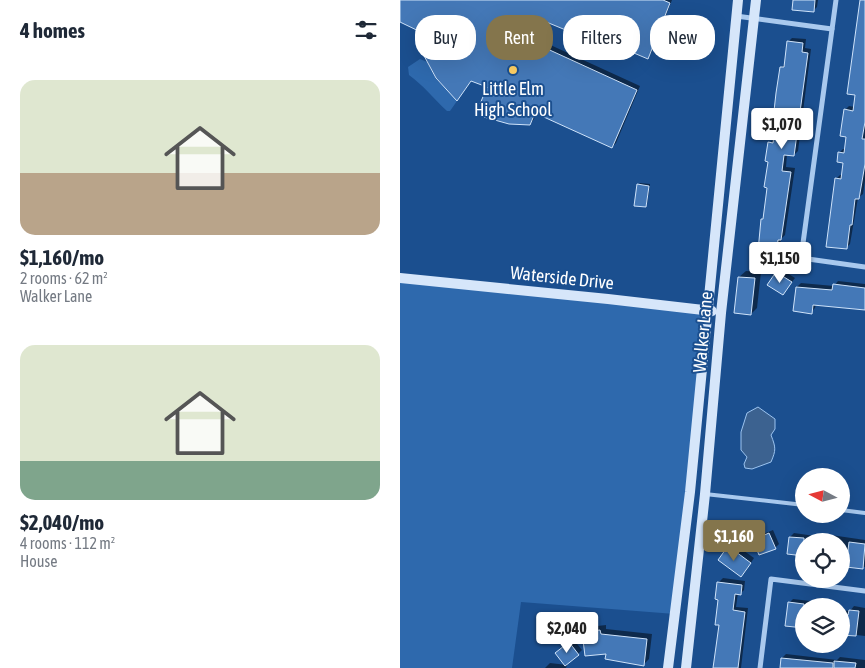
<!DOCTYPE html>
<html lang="en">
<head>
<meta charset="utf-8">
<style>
  :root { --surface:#fff; --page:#f2f2f3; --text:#1f2937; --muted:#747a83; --accent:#84754c }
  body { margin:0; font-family:"Asap Condensed",sans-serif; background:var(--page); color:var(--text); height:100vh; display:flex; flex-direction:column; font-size:19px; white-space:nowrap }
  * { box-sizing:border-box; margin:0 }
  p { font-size:16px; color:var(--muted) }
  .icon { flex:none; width:28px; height:28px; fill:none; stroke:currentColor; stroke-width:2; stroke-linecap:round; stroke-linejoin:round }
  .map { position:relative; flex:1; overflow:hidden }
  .details { display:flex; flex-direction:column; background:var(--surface); width:400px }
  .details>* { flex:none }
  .top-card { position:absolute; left:15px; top:15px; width:375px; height:45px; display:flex; gap:10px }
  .needle { width:32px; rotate:277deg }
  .controls { position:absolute; left:395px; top:468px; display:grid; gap:10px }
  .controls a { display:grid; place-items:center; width:55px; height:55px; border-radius:50%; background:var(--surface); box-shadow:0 5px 20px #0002; font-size:25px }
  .price { position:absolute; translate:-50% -42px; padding:0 11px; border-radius:5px; background:#fff; color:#222; font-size:16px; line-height:32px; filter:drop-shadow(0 1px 2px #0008) }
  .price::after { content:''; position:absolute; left:50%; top:30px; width:15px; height:11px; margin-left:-8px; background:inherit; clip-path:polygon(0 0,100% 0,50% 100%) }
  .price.on { background:var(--accent); color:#fff }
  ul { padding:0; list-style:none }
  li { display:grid; align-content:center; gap:10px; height:265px; padding:0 20px }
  li span { display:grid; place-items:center; height:155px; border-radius:15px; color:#555 }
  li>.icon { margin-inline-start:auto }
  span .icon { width:90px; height:90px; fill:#fffc; stroke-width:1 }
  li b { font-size:21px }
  h2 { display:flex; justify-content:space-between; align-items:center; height:60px; padding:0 20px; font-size:21px }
  .chip { padding:0 18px; border-radius:20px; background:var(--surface); box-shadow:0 5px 20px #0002; font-size:18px; line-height:45px }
  .chip.on { background:var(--accent); color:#fff }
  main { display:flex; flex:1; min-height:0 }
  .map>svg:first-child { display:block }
</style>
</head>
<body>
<main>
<section class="details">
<h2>4 homes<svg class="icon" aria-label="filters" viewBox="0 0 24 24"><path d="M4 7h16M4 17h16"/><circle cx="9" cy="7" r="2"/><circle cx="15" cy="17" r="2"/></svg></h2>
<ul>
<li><span style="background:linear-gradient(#dfe7d0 60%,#b9a48a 0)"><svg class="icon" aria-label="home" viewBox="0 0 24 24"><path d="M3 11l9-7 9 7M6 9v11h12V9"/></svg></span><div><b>$1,160/mo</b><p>2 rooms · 62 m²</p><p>Walker Lane</p></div></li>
<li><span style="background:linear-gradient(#dfe7d0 75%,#7fa58c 0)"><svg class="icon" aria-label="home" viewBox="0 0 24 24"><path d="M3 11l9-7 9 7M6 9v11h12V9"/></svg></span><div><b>$2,040/mo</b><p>4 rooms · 112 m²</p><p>House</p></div></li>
</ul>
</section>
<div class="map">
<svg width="465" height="668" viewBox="0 0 465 668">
  <rect width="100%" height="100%" fill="#1b4f8f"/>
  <g fill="#2e69ad">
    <path d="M 20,59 L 27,62 L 36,79 L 57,101 L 50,111 L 47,111 C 34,99 23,85 9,75 L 8,67 Z"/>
    <polygon points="0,280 307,311 275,614 121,602 112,668 0,668"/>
  </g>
  <path fill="#3c6290" stroke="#9cc4f0" d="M 358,407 L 375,419 L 375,429 L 371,435 C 376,448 376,450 371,462 L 352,469 L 345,468 L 344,464 L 347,457 L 341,450 L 341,432 L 347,413 Z"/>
  <g fill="#0007">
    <polygon points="0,0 272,0 251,53 247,57 176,27 172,31 141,18 133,37 240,86 216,143 212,147 137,112 134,119 130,124 89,106 89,86 72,80 61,95 31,35 0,21"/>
    <polygon points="394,0 418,0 417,7 413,11"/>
    <polygon points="465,2 465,181 463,194 458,198 450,244 446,248 436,179 440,175 443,175 444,161 439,153 443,149 446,149 447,136 445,110 449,106 455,107"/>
    <polygon points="392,38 406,39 405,48 411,49 398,151 394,155 387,154 386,167 395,168 385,235 381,239 378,259 374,263 362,219 365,217 368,187 369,143 375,139 382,67 385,64 388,42"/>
    <polygon points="240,183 250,184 247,204 246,206 238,185"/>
    <polygon points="381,269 395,278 383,294 377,273"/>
    <polygon points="346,271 361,272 357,308 351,314 339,277"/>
    <polygon points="438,281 465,284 465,309 416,304 415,308 411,312 397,287 401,283 434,286"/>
    <polygon points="373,530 379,544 375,548 354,540 358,536"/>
    <polygon points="394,533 422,537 424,534 465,540 465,567 441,564 441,541 404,541 390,537"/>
    <polygon points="333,543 354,558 345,572 319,560"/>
    <polygon points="323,578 345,581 344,590 340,594 338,593 336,607 348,608 341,668 315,668 320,624 319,582"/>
    <polygon points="393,599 436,604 435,606 404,606 389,603"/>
    <polygon points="454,606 465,608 465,636 441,633 441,610 450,611"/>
    <polygon points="206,625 206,629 252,634 249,659 244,664 207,653 183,632 189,627"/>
    <polygon points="173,639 182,650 178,654 160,649"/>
    <polygon points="386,654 437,660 440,657 465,660 465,668 381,668 382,658"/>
    <polygon points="150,663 167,665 166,668 145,668"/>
  </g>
  <g fill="#4478b7" stroke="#cfe3fa">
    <polygon points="0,0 263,0 270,3 248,59 175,28 173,33 139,19 130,41 237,90 212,148 135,113 130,125 109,124 84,117 88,107 80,104 87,87 71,81 57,101 36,78 22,52 29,36 0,22"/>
    <polygon points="393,0 415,0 414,12 392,10"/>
    <polygon points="460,0 465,0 465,122 462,139 465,139 465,164 459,199 455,199 452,225 450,225 447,249 426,247 435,178 441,179 443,163 437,162 438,152 444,153 446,137 440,136 444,109 453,111 455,95 447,94"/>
    <polygon points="387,41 403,43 402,52 408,53 394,156 384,155 382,171 391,172 381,240 378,240 375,265 357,262 361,219 363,219 367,188 364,187 368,162 365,161 368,142 373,143 377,112 374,111 376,93 380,67 384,67"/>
    <polygon points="237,184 249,186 246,207 234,206"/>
    <polygon points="376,272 392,282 383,295 367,285"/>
    <polygon points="338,277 355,278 351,315 334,313"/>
    <polygon points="433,284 465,288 465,310 413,305 412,314 393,311 396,287 432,290"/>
    <polygon points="369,533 376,549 359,555 353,540"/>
    <polygon points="389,537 404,538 404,556 387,554"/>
    <polygon points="449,542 465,544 463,569 446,567"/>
    <polygon points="328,546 351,563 341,577 318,560"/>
    <polygon points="317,582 342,585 341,595 335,594 333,610 345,612 338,668 313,668 319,625 315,625 318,600 315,599"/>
    <polygon points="388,602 404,604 404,628 385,626"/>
    <polygon points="449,610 459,611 456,636 441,635 441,614 448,615"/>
    <polygon points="200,630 201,634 247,639 244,666 205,659 206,654 185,656 182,632"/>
    <polygon points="169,642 179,655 165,666 155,653"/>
    <polygon points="381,658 433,663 433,668 380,668"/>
    <polygon points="434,661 456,663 455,668 434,668"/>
  </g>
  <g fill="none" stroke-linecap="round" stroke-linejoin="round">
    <g stroke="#a9c9ee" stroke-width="4">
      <polyline points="305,494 404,505"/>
      <polyline points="441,510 465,513"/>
    </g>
    <g stroke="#a9c9ee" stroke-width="5">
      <polyline points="436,0 401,258 465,267"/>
      <polyline points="336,16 432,29"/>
      <polyline points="360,668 371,579 465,591"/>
    </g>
    <g stroke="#d6e6fa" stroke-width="10">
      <polyline points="0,278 208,299 312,311"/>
      <polyline points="268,668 290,492 338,0"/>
      <polyline points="286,668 305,494 321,313 356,0"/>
    </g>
  </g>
  <circle fill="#ffd166" stroke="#1b4f8f" stroke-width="2" cx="113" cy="70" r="5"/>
  <g text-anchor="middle" stroke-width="4" stroke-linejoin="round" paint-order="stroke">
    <g font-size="18" fill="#fff" stroke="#1b4f8f">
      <text x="113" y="95">Little Elm<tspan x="113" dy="21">High School</tspan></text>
    </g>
    <g font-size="18" fill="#fff" stroke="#1b4f8f">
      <text transform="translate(162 278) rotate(6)" y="6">Waterside Drive</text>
      <text transform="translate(303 332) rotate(-85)" y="6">Walker Lane</text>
    </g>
  </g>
</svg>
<div class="controls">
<a><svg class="needle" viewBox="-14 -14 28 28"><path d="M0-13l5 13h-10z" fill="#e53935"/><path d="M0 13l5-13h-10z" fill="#747a83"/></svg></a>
<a><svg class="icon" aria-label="locate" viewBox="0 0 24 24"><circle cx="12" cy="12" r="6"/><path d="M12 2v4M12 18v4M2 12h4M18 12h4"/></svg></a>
<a><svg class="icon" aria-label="layers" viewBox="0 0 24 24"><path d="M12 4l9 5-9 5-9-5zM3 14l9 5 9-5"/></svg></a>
</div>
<b class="price" style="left:382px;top:150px">$1,070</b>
<b class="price" style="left:380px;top:284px">$1,150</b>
<b class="price on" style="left:334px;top:562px">$1,160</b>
<b class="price" style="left:167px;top:654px">$2,040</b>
<div class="top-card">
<a class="chip">Buy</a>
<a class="chip on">Rent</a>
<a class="chip">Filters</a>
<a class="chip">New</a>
</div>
</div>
</main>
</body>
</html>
